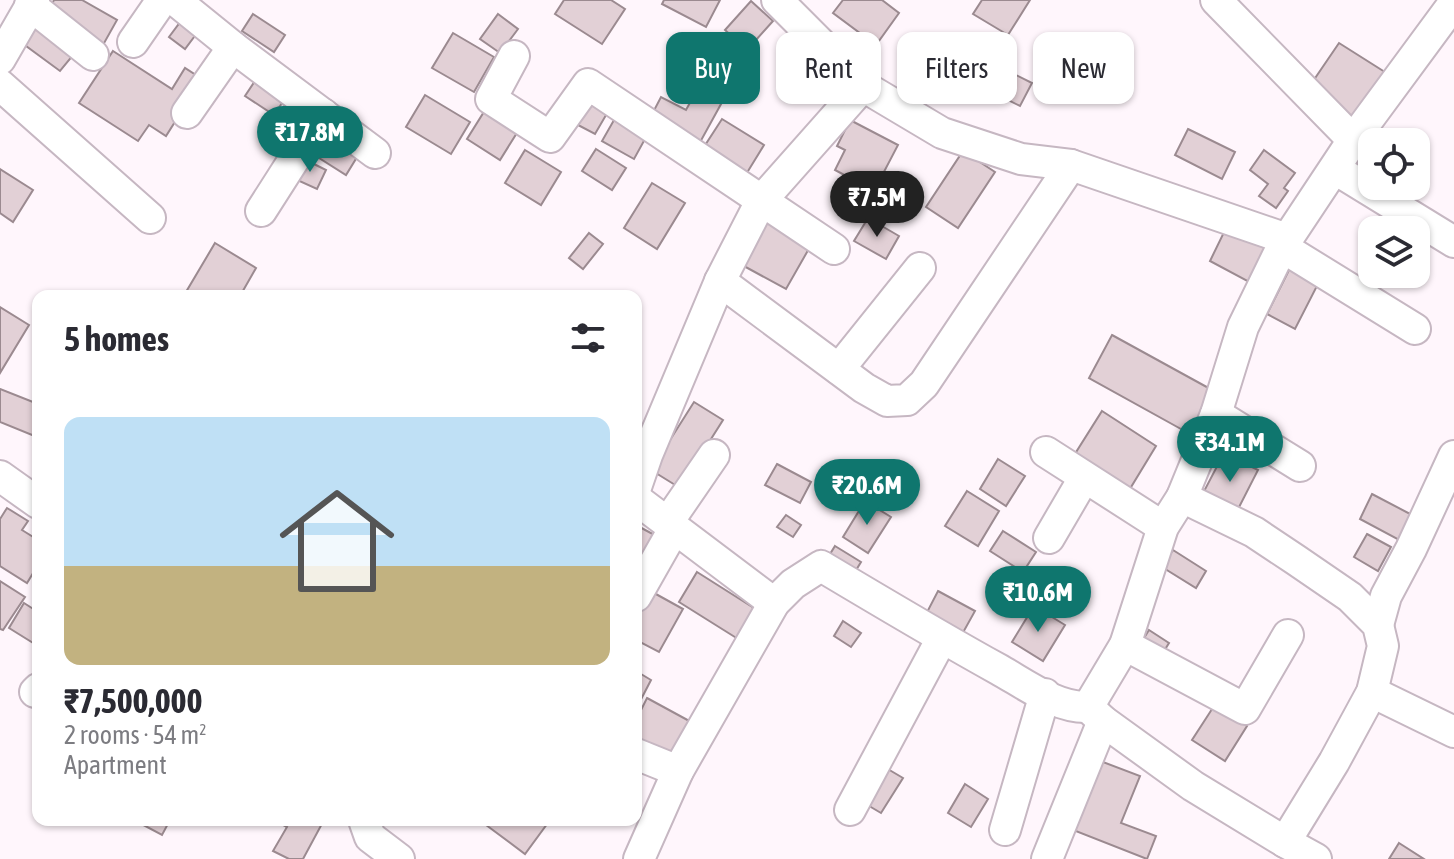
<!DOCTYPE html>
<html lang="en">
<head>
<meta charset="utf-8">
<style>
  :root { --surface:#fff; --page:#f2f2f3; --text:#2b2b33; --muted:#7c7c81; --line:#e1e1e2; --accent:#0f766e }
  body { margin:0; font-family:"Asap Condensed",sans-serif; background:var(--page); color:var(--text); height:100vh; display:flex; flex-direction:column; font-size:30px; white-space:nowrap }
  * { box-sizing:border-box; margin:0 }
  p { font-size:26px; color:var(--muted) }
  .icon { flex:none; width:44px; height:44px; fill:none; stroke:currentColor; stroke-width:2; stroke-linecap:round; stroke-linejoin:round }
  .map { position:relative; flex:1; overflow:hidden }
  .panel { position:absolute; left:32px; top:290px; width:610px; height:536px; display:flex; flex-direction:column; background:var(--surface); border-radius:16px; box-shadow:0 2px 6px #0004 }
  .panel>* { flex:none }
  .hud { position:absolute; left:666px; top:32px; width:668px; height:72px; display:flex; gap:16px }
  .controls { position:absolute; left:1358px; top:128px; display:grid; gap:16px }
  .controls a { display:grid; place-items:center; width:72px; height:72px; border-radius:16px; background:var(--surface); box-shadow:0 2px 6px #0004; font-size:40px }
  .price { position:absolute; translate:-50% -68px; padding:0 18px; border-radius:28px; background:var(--accent); color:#fff; font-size:26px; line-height:52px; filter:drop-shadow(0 2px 4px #0008) }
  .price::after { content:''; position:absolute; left:50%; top:48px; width:24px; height:18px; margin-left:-12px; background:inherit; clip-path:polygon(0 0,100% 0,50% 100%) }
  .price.on { background:#222; color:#fff }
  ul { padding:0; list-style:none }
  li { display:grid; align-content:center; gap:16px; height:424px; padding:0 32px }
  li+li { border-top:2px solid var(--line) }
  li span { display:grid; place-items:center; height:248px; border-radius:16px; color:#555 }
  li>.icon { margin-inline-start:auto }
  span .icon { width:144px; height:144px; fill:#fffc; stroke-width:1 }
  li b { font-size:34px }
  h2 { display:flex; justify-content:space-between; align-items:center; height:96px; padding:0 32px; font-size:34px }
  .pill { padding:0 28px; border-radius:16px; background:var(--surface); box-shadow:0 2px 6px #0004; font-size:28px; line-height:72px }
  .pill.on { background:var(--accent); color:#fff }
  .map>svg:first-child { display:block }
</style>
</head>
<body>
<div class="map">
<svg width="1454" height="859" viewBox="0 0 1454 859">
  <rect width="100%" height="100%" fill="#fff6fc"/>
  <g fill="#e2d0d6" stroke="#9b8a90" stroke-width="2">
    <polygon points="54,0 82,0 117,20 103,45 47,13"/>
    <polygon points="564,0 611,0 625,9 602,44 555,14"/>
    <polygon points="664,0 720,0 706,27 662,4"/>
    <polygon points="843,0 882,0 899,13 876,45 833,13"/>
    <polygon points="982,0 1030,0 1008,35 973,14"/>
    <polygon points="751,1 773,21 747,50 725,30"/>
    <polygon points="253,14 285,35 274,52 242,31"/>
    <polygon points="498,14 518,29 500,53 480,39"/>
    <polygon points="184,17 200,29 185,49 169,37"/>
    <polygon points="35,25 74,54 60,71 22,43"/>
    <polygon points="453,33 494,57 474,92 432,68"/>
    <polygon points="1339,43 1388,74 1357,123 1307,90"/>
    <polygon points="113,51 172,89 185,68 202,79 166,136 149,125 138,141 79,103"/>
    <polygon points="1012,73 1032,83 1020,106 1000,96"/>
    <polygon points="255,81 284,100 274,115 245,96"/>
    <polygon points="697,90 721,104 698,146 649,120 661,97 686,110"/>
    <polygon points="425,95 470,122 451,154 406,127"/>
    <polygon points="591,100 609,110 595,134 578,125"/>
    <polygon points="487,107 520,128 500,160 467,139"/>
    <polygon points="618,113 650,130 634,159 602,141"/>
    <polygon points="722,119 764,145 745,176 702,150"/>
    <polygon points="850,120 898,145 874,191 835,170 845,150 837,146"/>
    <polygon points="324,125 362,149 346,175 308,151"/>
    <polygon points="1188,129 1235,152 1222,179 1175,155"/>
    <polygon points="596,149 626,168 612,190 582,171"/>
    <polygon points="525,150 561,172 541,205 505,183"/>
    <polygon points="1264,150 1295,173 1284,188 1288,191 1276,208 1259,196 1268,184 1250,170"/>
    <polygon points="963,151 995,172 958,228 926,207"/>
    <polygon points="304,159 326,170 317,189 295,179"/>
    <polygon points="0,169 33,190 13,222 0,213"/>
    <polygon points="652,183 685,203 657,249 624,228"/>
    <polygon points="771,213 815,238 786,289 742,265"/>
    <polygon points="868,218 899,236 886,259 854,241"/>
    <polygon points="1227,226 1269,248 1251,283 1210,261"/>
    <polygon points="589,233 603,244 583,269 569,258"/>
    <polygon points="215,243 256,268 240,296 193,296 186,292"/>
    <polygon points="1291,266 1320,280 1295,329 1267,314"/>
    <polygon points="0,307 29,325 0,373"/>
    <polygon points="1112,335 1214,391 1190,434 1089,378"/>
    <polygon points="0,389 38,404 37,437 0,422"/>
    <polygon points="694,402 723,420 680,488 651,470"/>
    <polygon points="1102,411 1156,446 1128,492 1073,457"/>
    <polygon points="1224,453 1258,470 1235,515 1201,497"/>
    <polygon points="998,459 1025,476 1006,506 980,489"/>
    <polygon points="777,464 811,482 800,503 765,485"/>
    <polygon points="967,491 999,511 978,546 945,526"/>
    <polygon points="1372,494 1414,516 1401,541 1360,519"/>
    <polygon points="865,501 891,517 868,553 843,537"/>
    <polygon points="7,508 28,521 22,530 38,540 38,565 27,583 0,566 0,519"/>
    <polygon points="786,515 801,525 793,537 777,527"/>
    <polygon points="636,525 660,538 648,561 636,555"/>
    <polygon points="1003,531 1036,552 1023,572 990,551"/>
    <polygon points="1367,534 1391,547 1378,571 1354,557"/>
    <polygon points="835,546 861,562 853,575 827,559"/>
    <polygon points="1173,550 1206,571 1196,588 1162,567"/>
    <polygon points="697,572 757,610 738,639 679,602"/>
    <polygon points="0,581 25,597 3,630 0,629"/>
    <polygon points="645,588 683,609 659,652 636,640 636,606"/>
    <polygon points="938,591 975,611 960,638 924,618"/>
    <polygon points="24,603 38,612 38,646 9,628"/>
    <polygon points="1034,606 1065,625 1043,661 1012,642"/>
    <polygon points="843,621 861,633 851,647 834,636"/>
    <polygon points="1149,630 1169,643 1159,659 1139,646"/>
    <polygon points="636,671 651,680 636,709"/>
    <polygon points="647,698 693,723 672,761 636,742 636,720"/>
    <polygon points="1214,706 1247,726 1225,761 1192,740"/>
    <polygon points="1095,759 1140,776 1121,823 1156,836 1147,859 1068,828"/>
    <polygon points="881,765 903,778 881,813 859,800"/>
    <polygon points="965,784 988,799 971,827 948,813"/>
    <polygon points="134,820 170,820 162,835"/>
    <polygon points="274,820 324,820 303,859 289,859 273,851 287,827"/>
    <polygon points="483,820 550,820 525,854 482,822"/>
    <polygon points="1399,843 1424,859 1389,859"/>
  </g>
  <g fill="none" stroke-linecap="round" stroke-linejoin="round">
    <g stroke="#c6b7c2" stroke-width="34">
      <g id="minor">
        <polyline points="175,0 233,47 375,153"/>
        <polyline points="777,0 863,86 942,133 1021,159 1071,165 1287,239"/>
        <polyline points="1216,0 1353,140"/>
        <polyline points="30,5 93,55"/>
        <polyline points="133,42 162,0"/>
        <polyline points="514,56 491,99 550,137 588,84 834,249"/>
        <polyline points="0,59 34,0"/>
        <polyline points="0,85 150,218"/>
        <polyline points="187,113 233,47"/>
        <polyline points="1335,169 1454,242"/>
        <polyline points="261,211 323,114"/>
        <polyline points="1282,247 1415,329"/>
        <polyline points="720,281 864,388 887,401 907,400 924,384 1071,165"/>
        <polyline points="839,369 920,268"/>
        <polyline points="1216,414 1300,466"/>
        <polyline points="1046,452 1163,527"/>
        <polyline points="0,476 38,503"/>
        <polyline points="636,487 647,455 720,281 761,201 863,86"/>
        <polyline points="636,499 774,603"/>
        <polyline points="668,522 714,455"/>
        <polyline points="1049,538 1084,478"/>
        <polyline points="636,596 674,529"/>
        <polyline points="1378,625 1386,596 1411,549 1454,456"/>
        <polyline points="1125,645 1245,709 1288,635"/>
        <polyline points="35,692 38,689"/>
        <polyline points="1372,692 1454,732"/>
        <polyline points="1088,707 1103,721 1193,786 1285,842 1334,762 1372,692 1383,646 1378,625 1350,597 1296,560 1254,532 1182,497"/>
        <polyline points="636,754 678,771"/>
        <polyline points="850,810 942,638"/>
        <polyline points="364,820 370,837 399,859"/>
        <polyline points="1005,830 1045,694"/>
        <polyline points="1285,842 1316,859"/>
        <path d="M 639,859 L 678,771 L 774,603 L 793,584 L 821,566 C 880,601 938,636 998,669 C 1025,684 1056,708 1088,707 L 1125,645 L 1163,527 L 1182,497 L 1216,414 L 1243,327 L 1282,247 L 1353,140 L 1454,3"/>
        <polyline points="1047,859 1103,721"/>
      </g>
    </g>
    <use href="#minor" stroke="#fff" stroke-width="30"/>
  </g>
</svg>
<div class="controls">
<a><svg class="icon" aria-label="locate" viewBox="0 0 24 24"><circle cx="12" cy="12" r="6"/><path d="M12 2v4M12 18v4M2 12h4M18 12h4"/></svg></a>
<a><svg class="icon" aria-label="layers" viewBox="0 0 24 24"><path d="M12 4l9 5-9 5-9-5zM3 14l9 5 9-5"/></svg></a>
</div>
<b class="price" style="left:310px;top:174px">₹17.8M</b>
<b class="price on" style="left:877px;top:239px">₹7.5M</b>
<b class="price" style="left:1230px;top:484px">₹34.1M</b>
<b class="price" style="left:867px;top:527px">₹20.6M</b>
<b class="price" style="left:1038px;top:634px">₹10.6M</b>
<div class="hud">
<a class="pill on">Buy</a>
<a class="pill">Rent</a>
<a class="pill">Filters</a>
<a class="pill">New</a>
</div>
<section class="panel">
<h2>5 homes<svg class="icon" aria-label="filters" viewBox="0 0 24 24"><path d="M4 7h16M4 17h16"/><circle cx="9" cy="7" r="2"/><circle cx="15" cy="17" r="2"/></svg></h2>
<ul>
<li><span style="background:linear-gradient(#bfe0f5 60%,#c2b280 0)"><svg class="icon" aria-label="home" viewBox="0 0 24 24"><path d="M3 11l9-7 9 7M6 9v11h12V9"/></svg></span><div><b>₹7,500,000</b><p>2 rooms · 54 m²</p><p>Apartment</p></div></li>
</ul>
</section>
</div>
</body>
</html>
